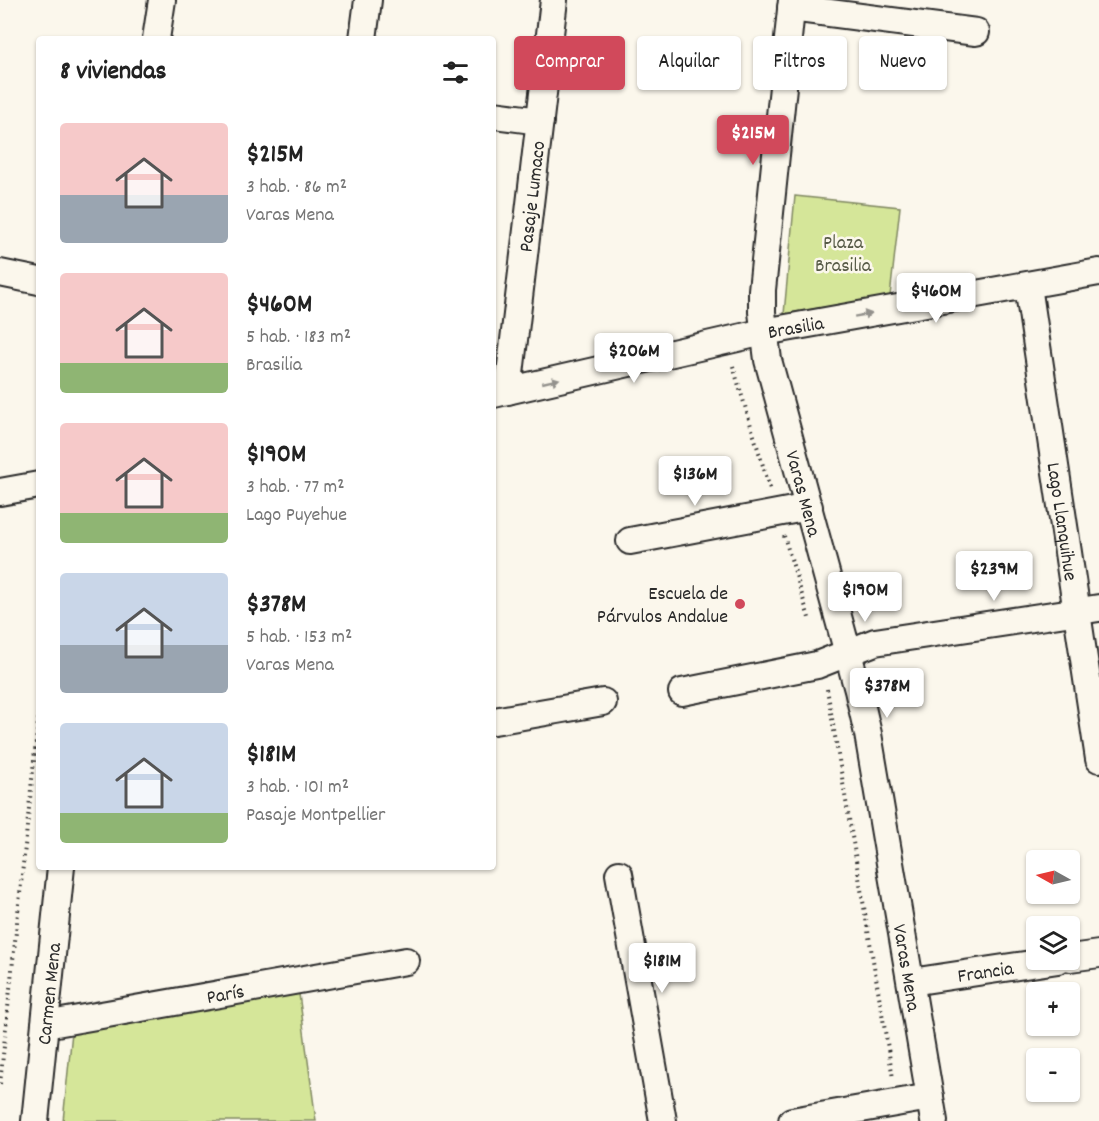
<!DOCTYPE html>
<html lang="es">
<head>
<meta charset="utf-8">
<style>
  :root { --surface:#fff; --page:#f6f6f6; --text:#222; --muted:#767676; --accent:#d1495b }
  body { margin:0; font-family:Dekko,sans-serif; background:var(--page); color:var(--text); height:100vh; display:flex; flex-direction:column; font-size:22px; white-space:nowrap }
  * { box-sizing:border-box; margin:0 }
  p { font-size:20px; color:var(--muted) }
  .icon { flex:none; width:33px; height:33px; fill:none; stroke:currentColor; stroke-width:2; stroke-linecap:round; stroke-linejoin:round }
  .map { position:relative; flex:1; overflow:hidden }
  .details { position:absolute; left:36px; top:36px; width:460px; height:834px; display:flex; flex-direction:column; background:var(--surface); border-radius:6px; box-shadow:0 2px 4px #0004 }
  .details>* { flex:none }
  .top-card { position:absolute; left:514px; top:36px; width:494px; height:54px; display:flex; gap:12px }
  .needle { width:39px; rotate:278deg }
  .tools { position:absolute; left:1026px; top:850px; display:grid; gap:12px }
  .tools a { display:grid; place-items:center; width:54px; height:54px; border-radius:6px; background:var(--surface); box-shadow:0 2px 4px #0004; font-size:30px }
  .price { position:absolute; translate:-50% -51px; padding:0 14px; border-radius:6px; background:#fff; color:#222; font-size:20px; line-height:39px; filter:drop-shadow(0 2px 3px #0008) }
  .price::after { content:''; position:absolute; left:50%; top:36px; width:18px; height:14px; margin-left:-9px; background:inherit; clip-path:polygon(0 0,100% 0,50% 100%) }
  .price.selected { background:var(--accent); color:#fff }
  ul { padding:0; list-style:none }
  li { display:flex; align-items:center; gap:18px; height:150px; padding:0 24px }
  li span { display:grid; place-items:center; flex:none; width:168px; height:120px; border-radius:6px; color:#555 }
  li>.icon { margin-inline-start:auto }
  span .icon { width:72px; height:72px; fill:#fffc; stroke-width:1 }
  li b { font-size:26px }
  h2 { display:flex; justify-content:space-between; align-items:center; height:72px; padding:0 24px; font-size:26px }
  .tag { padding:0 21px; border-radius:6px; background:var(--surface); box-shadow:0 2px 4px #0004; font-size:21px; line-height:54px }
  .tag.selected { background:var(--accent); color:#fff }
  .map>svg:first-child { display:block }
</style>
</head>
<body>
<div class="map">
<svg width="1099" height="1121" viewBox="0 0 1099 1121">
  <rect width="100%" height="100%" fill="#fbf7ec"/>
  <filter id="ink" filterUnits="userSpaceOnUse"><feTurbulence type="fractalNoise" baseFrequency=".0167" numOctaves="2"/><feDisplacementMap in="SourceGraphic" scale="12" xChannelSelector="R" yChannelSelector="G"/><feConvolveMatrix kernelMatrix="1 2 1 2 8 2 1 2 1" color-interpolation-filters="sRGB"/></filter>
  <g filter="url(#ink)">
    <g fill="#d5e699" stroke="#808862" stroke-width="1.5">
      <polygon points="795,196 900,207 890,296 784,314"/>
      <polygon points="299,994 316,1121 63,1121 72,1032"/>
    </g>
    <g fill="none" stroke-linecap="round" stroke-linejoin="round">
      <g stroke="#2b2b2b" stroke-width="30">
        <g id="minor">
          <path id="s1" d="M 792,0 L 762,290 L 762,312 L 768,360 L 858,690 L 868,734 L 934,1121"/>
          <polyline points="791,8 976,32"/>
          <polyline points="156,39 162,0"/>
          <polyline points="363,39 368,0"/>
          <polyline points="494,115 540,121"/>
          <polyline points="0,273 39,281"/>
          <path id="s2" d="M 1028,286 L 1099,759"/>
          <path id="s3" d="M 508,391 L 554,0"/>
          <path id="s4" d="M 494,394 L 764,332 L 1099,272"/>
          <polyline points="0,492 39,485"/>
          <polyline points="630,541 809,507"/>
          <polyline points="682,692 817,665 875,642 1099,608"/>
          <polyline points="494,721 603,702"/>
          <polyline points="619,874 663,1121"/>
          <polyline points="1070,958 1099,954"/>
          <path id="s5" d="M 911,982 L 1058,960"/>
          <path id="s6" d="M 45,1025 L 406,961"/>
          <path id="s7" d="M 35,1121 L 61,867"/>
          <polyline points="792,1121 930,1097"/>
        </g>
      </g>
      <g stroke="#2b2b2b" stroke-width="4" stroke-dasharray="1.5 4.5" stroke-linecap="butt">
        <polyline points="733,366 770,489"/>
        <polyline points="784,536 809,618"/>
        <polyline points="827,689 893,1078"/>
        <polyline points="0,1084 39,713"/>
      </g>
      <use href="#minor" stroke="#fbf7ec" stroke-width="26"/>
    </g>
    <defs><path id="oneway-solid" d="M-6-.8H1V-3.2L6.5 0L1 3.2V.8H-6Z" transform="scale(1.5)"/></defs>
    <g fill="#93918c">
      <use href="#oneway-solid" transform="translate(863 315) rotate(-10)"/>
      <use href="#oneway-solid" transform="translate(551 381) rotate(-13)"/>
    </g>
  </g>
  <circle fill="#d1495b" stroke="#fbf7ec" stroke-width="2" cx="740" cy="604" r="6"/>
  <g text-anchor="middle" stroke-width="5" stroke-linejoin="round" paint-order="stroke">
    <g font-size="20" fill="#2b2b2b" stroke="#fbf7ec">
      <text dy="7" stroke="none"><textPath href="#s3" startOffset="196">Pasaje Lumaco</textPath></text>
      <text dy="7" stroke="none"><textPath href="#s4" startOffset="309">Brasilia</textPath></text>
      <text dy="7" stroke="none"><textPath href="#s1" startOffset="500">Varas Mena</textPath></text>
      <text dy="7" stroke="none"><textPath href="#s2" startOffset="238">Lago Llanquihue</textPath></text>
      <text dy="7" stroke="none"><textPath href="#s1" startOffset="986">Varas Mena</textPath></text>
      <text dy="7" stroke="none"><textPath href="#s5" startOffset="75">Francia</textPath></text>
      <text dy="7" stroke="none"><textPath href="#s6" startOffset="183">París</textPath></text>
      <text dy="7" stroke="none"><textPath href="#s7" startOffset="128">Carmen Mena</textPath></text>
    </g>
    <g font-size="20" fill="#565a46" stroke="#fbf7ec">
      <text x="843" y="248">Plaza<tspan x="843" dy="23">Brasilia</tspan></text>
    </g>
    <g font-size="20" fill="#2b2b2b" stroke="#fbf7ec" text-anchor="end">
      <text x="728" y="599">Escuela de<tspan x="728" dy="23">Párvulos Andalue</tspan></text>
    </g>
  </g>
</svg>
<div class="tools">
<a><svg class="needle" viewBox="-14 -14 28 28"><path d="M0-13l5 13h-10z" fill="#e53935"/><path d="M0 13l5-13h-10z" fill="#767676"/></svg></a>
<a><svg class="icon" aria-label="layers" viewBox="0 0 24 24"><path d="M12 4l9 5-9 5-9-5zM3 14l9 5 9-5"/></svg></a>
<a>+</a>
<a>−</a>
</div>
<b class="price selected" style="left:753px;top:166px">$215M</b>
<b class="price" style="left:936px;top:324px">$460M</b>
<b class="price" style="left:634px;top:384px">$206M</b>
<b class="price" style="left:695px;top:507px">$136M</b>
<b class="price" style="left:994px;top:602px">$239M</b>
<b class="price" style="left:865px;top:623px">$190M</b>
<b class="price" style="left:887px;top:719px">$378M</b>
<b class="price" style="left:662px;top:994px">$181M</b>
<div class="top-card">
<a class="tag selected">Comprar</a>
<a class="tag">Alquilar</a>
<a class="tag">Filtros</a>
<a class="tag">Nuevo</a>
</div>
<section class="details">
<h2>8 viviendas<svg class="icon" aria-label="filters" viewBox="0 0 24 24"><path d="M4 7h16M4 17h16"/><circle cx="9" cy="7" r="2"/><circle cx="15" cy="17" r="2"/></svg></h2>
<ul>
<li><span style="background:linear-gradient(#f6c9c9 60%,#9aa5b1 0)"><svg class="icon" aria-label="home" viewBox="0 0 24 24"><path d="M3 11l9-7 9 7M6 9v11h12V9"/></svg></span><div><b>$215M</b><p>3 hab. · 86 m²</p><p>Varas Mena</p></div></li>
<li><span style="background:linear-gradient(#f6c9c9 75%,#8fb573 0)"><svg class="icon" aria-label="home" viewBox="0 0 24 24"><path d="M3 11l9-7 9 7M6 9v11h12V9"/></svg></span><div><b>$460M</b><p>5 hab. · 183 m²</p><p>Brasilia</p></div></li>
<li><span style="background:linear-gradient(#f6c9c9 75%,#8fb573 0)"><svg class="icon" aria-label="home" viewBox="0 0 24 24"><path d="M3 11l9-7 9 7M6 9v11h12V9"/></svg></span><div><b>$190M</b><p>3 hab. · 77 m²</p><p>Lago Puyehue</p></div></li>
<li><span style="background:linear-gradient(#c9d6e8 60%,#9aa5b1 0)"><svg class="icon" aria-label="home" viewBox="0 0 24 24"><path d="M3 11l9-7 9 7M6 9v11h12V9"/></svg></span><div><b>$378M</b><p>5 hab. · 153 m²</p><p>Varas Mena</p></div></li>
<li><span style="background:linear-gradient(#c9d6e8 75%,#8fb573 0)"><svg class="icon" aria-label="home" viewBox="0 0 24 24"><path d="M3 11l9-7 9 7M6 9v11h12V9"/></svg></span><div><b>$181M</b><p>3 hab. · 101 m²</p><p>Pasaje Montpellier</p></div></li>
</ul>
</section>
</div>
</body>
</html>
